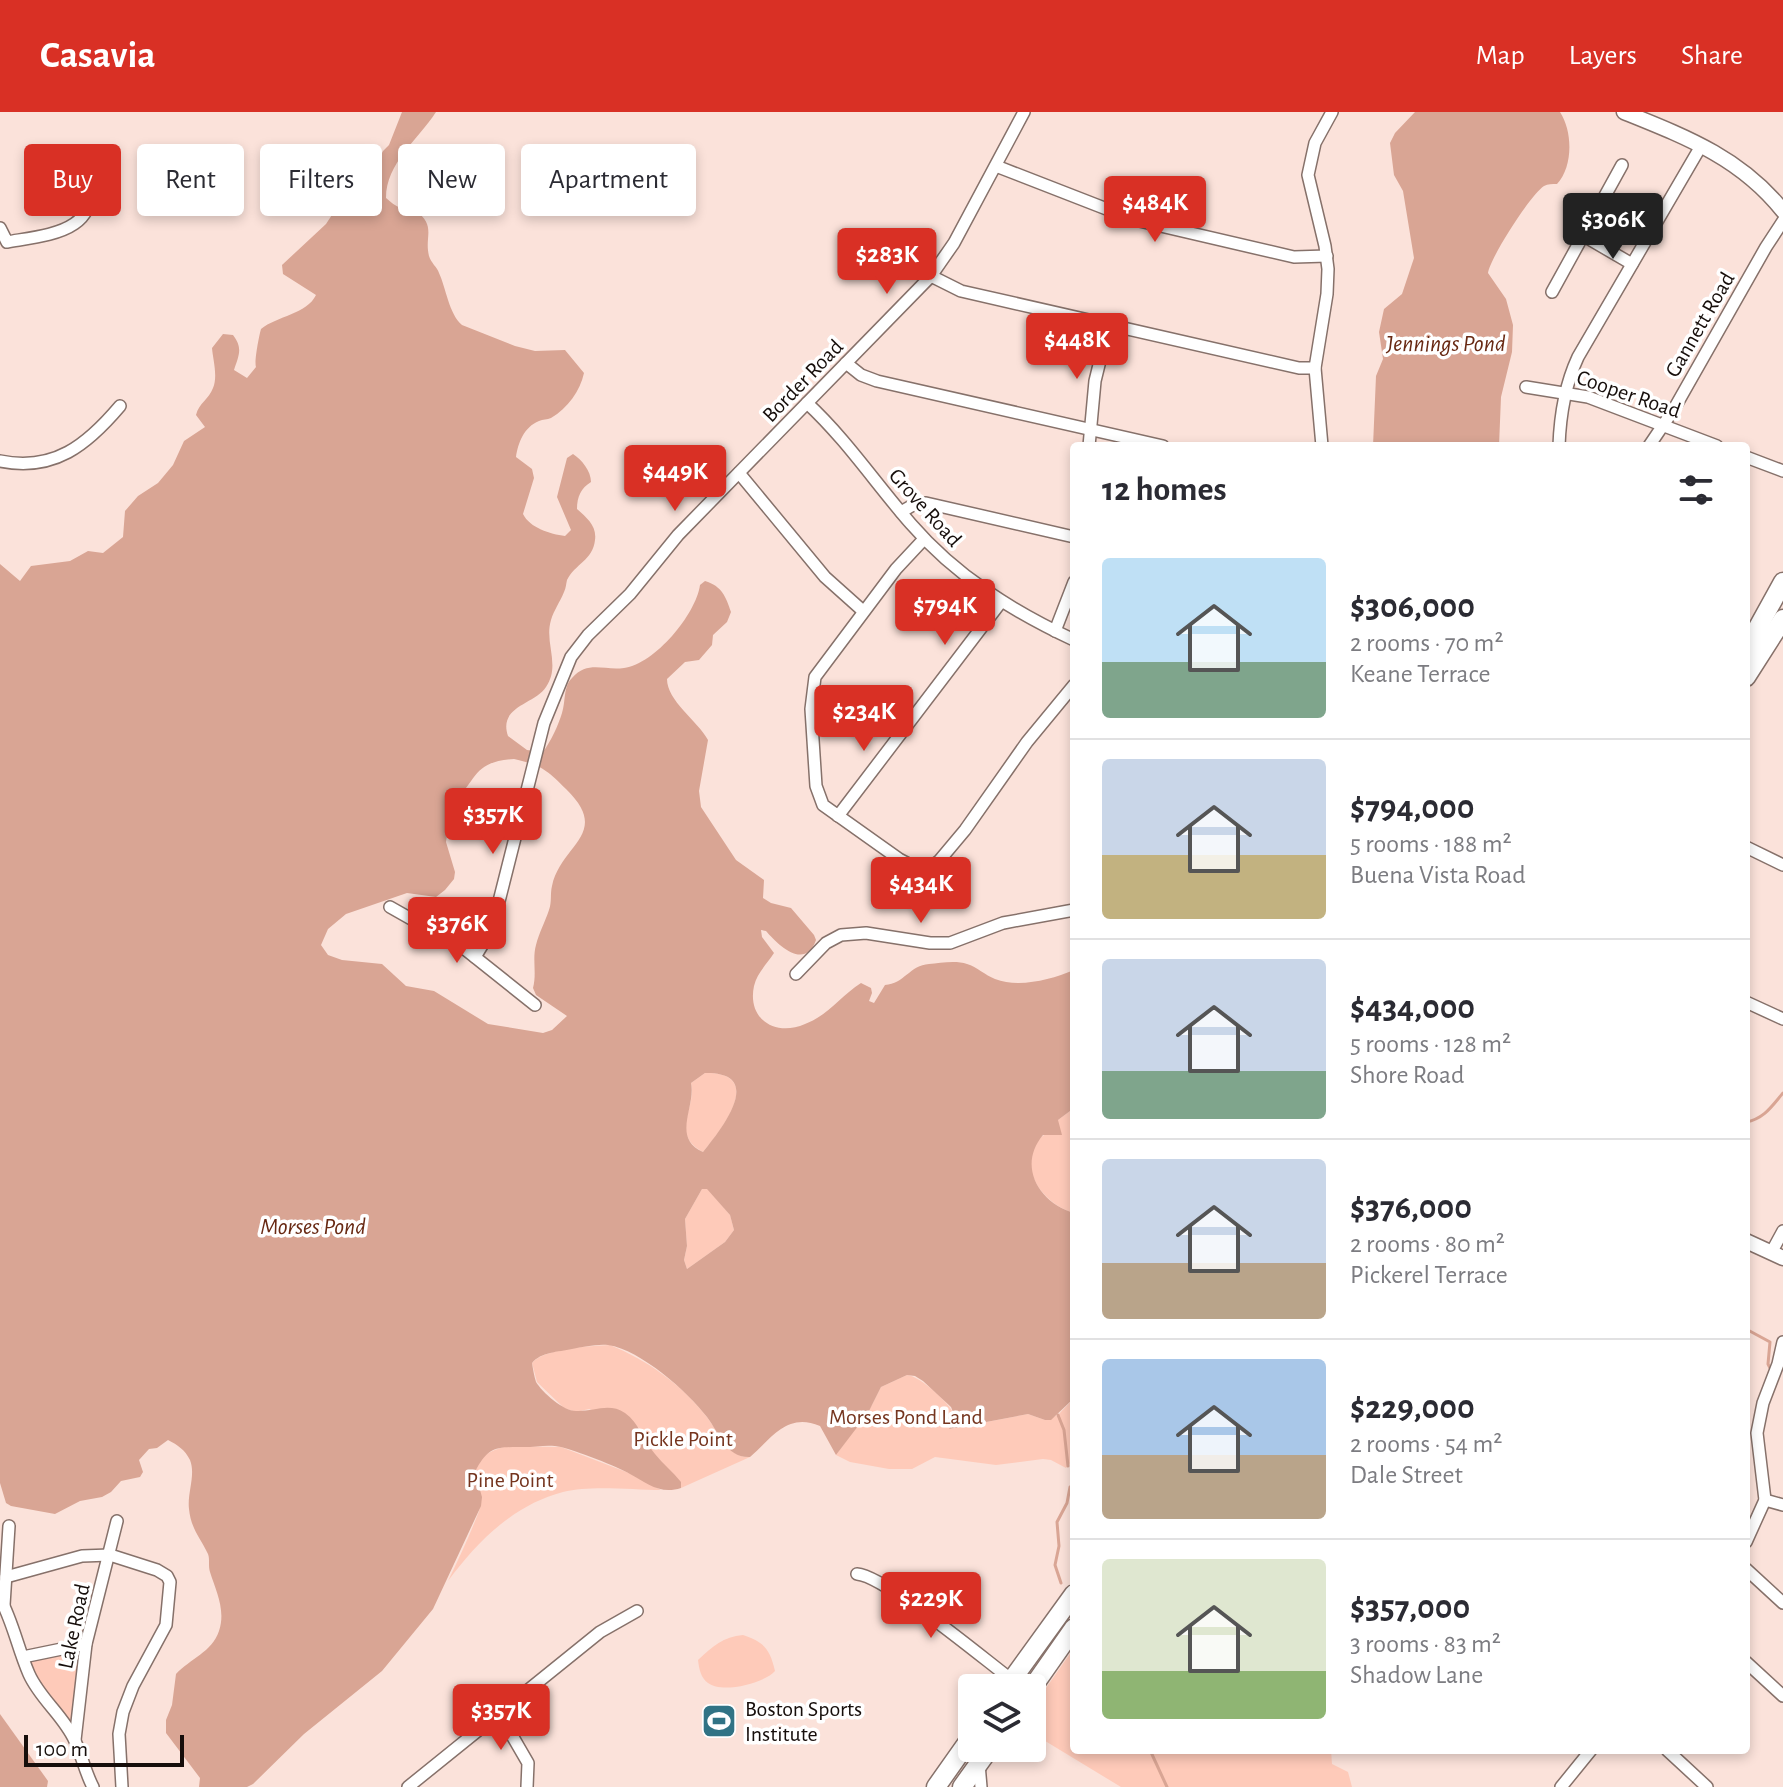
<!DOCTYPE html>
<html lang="en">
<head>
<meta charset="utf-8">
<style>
  :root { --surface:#fff; --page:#f2f2f3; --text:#2b2b33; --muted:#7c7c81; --line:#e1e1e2; --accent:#d93025 }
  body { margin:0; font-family:"Alegreya Sans",sans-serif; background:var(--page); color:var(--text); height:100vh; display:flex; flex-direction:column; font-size:30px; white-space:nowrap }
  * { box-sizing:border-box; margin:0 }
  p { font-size:26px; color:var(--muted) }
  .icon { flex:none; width:44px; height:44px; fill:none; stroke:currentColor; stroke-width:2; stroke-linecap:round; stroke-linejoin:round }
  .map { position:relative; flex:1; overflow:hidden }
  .panel { position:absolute; left:1070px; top:330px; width:680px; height:1312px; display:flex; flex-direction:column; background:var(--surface); border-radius:8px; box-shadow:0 4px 12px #0003 }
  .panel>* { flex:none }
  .banner { position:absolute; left:24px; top:32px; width:760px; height:72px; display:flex; gap:16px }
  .tools { position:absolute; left:958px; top:1562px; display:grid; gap:16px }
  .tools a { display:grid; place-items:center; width:88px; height:88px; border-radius:8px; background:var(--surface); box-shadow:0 4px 12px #0003; font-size:40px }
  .scale { position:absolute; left:24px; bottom:20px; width:160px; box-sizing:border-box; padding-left:8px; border:4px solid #160e0b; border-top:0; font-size:22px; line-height:28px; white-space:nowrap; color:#160e0b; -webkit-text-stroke:6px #fff; paint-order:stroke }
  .price { position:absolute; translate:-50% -68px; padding:0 18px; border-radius:8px; background:var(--accent); color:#fff; font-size:26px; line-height:52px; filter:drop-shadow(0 2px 4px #0008) }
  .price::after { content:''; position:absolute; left:50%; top:48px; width:24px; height:18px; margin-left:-12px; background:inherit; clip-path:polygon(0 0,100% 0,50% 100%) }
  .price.current { background:#222; color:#fff }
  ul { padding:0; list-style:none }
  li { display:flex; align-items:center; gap:24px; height:200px; padding:0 32px }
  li+li { border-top:2px solid var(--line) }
  li span { display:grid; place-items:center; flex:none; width:224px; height:160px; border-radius:8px; color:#555 }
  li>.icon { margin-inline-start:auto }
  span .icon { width:96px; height:96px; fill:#fffc; stroke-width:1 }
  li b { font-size:34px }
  h2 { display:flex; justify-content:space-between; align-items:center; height:96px; padding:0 32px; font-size:34px }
  .chip { padding:0 28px; border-radius:8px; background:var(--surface); box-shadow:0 4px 12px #0003; font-size:28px; line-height:72px }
  .chip.current { background:var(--accent); color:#fff }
  header { display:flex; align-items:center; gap:48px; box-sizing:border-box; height:112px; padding:0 40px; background:var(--accent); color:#fff }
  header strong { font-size:38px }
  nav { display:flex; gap:44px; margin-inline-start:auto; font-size:28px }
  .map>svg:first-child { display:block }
</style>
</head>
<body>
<header>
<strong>Casavia</strong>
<nav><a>Map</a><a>Layers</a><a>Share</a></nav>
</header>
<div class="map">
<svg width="1783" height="1675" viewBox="0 0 1783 1675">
  <rect width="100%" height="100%" fill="#fbe2da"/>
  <g fill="#fecab9">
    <path d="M 705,961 C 767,960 721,1019 703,1040 C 669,1022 697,996 691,971 Z"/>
    <path d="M 1074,996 L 1074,1101 C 1048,1094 1020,1063 1034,1034 C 1039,1023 1050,1021 1058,1014 L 1058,1008 Z"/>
    <polygon points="702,1077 708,1077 730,1103 734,1118 725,1130 687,1157 684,1148 687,1134 685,1107"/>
    <path d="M 610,1233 C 647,1248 681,1272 706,1304 C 719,1320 727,1346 750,1345 L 681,1376 L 680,1370 L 653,1341 L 638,1315 L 589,1297 L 576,1300 L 564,1296 L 537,1270 L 532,1251 C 545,1236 590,1234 610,1233 Z"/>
    <path d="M 907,1263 C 920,1264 953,1293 956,1307 L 950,1317 L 1028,1302 L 1045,1308 L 1058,1303 L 1074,1286 L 1074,1341 L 1070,1343 L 1071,1350 L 1066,1356 L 1051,1348 L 1043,1347 L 996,1353 L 935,1345 L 912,1357 L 889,1357 L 850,1350 L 836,1343 L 872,1293 L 881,1275 Z"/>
    <path d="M 507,1334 L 561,1335 L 629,1361 L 661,1378 C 632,1378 591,1373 563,1380 C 513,1393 477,1430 448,1469 C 459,1446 470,1423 479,1399 C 488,1371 453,1349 507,1334 Z"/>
    <path d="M 743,1523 C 764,1530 770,1537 775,1559 C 765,1571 722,1582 708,1571 C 701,1566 699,1557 698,1548 C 713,1534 723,1525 743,1523 Z"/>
    <polygon points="86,1532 75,1628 23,1545"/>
    <polygon points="1074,1536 1074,1638 1331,1638 1332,1652 1348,1660 1352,1675 1121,1675 1032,1621 1032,1596"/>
  </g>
  <g fill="#d9a594" fill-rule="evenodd">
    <path d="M 402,0 L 436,0 C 418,28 386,51 386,86 C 396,95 402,98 415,98 C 437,114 424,124 429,144 C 431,151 437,155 439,161 C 446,176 449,202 462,213 L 515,234 L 535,239 L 565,238 L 584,261 C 580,279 568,296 551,306 C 547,308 543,307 539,309 C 524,315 518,331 516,345 L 532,357 L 534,366 L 523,402 C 530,416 550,422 565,424 L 571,418 L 557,385 L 567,346 L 573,342 C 582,348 591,359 591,370 C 581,376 577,385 577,397 C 587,406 597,414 595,428 C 593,448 575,452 567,468 C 566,472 566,476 564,480 C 560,490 554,498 551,508 C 544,531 561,553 546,575 C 534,593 498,594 508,624 L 527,638 L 543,640 C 551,629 558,614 562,601 C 566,589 563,575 572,566 C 588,548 604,559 624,556 C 655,552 696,502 700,473 L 705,469 C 722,474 726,485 731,500 L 727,510 L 713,523 L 712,533 L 699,548 L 685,550 L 667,567 C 667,589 697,608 708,628 L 699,679 L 701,695 L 736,748 L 764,768 L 763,786 L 771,791 L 791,796 L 814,823 L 816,828 C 805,859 778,833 766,819 L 761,818 L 762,825 L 774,841 C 767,852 757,861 754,874 C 747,907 775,925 805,912 C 827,904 841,884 861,871 L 871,876 L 872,881 L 869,889 L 874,891 L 885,873 C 904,872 910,853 929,852 C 940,851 956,848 967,852 C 977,855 985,863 995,867 C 1019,876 1050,868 1074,858 L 1074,996 L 1058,1008 L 1062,1023 L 1043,1023 C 1017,1054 1039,1091 1074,1101 L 1074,1141 L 1070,1160 L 1074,1185 L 1074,1286 L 1051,1308 L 1045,1308 L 1028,1302 L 949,1317 L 956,1307 L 951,1295 L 923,1269 L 915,1264 L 907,1263 L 881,1275 L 868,1301 L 836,1343 L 820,1314 C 787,1300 772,1326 750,1345 C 726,1346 720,1322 707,1305 C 688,1280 641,1238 608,1233 C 596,1232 583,1235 572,1237 C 558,1240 541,1240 532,1251 C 533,1257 534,1264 536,1270 C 542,1280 563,1299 576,1299 C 593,1300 609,1290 625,1301 C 639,1311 644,1329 655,1342 C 663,1352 673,1360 681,1370 L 681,1376 C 660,1383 647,1371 630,1362 C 619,1355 574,1338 561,1335 C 549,1332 536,1335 524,1335 C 497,1335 488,1334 475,1360 L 482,1385 L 481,1394 L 433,1497 L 382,1559 L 304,1622 L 253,1672 L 247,1675 L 199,1675 L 200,1666 L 166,1621 L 166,1608 L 172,1593 L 176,1562 C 190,1547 212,1540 219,1519 C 226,1498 216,1479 210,1460 C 208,1454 210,1447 208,1442 C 200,1425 191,1417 189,1397 C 187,1381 196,1363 190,1348 C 185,1338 178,1333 168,1328 L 157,1336 L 149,1337 L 139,1348 L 143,1360 L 140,1365 L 121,1369 L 111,1380 L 102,1385 L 80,1389 L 55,1402 L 11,1394 L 6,1391 L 0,1371 L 0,452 L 20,469 L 31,454 L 70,449 L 88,439 L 103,441 L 123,425 L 125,399 L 138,384 L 158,371 L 173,353 L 184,329 L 205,315 L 196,303 C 199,291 209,287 213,276 C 218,264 213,248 212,236 L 223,222 L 233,223 C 243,236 239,243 234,258 L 247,266 L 256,255 C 254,250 259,224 261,217 C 277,204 307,202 316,183 L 283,162 L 282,153 L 326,112 L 341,89 L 368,68 L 383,39 L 389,33 ZM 514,647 C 541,653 547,658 566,677 C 612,722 561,732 552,774 C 550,782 552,790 549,798 C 545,810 539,821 536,833 C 532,847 537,861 533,876 L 536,883 L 567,904 L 552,918 L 543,921 L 488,912 L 434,879 L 406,874 L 382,852 L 342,848 L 328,843 L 321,833 L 328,817 L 346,802 L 407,781 L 436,785 L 445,778 L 454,767 L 455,760 L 446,730 L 452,690 C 479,669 470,650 514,647 ZM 705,961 C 767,960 721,1018 703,1040 C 671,1026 696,995 691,971 ZM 702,1077 L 707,1077 L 730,1103 L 734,1118 L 725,1130 L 687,1157 L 684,1148 L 687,1134 L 685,1107 Z"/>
    <path d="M 1415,0 L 1560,0 C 1573,20 1573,55 1557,72 C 1552,72 1548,72 1544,74 C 1531,82 1490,146 1488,161 L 1506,187 L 1513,213 L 1512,240 L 1501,285 L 1499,334 L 1373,334 L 1376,264 L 1383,247 L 1379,220 L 1384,197 L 1402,182 L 1414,146 L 1403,79 L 1394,63 L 1390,31 L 1395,21 Z"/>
    <polygon points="0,1602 48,1669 47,1675 0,1675"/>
  </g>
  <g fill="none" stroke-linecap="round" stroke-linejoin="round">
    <g stroke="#d9a594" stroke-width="3">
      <path d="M 1746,1010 C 1764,1007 1772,994 1783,981"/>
      <polyline points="1746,1217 1770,1230 1768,1252 1770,1256"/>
      <polyline points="1058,1303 1064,1318 1068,1354"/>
      <polyline points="1061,1471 1055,1453 1059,1434 1057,1410 1067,1391 1070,1375"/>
      <polyline points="1150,1638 1167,1675"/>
    </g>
    <g stroke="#86716a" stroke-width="14">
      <g id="minor">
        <polyline points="996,54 1135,108 1294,145 1327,144"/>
        <path d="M 0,116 L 7,130 C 53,122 102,120 90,58"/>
        <polyline points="1584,124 1632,152"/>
        <polyline points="931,164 961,179 1299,256 1315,256"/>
        <polyline points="1552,180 1622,53"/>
        <polyline points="846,251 861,263 877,269 1163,334"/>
        <polyline points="1526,275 1588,285 1717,334"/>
        <path d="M 807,291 C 846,327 876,372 911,412 C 956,464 1012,499 1074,528"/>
        <polyline points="1089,334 1095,269 1109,212"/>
        <polyline points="1322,334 1315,256 1327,182 1328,157 1325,134 1308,63 1315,31 1332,0"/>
        <path d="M 1559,334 C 1560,304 1565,273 1578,245 L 1701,34"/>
        <polyline points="1649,334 1674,297 1766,135 1783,109"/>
        <polyline points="1746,345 1783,359"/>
        <path d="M 0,349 C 54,360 87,333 120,294"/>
        <polyline points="739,361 825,465 863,499"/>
        <polyline points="901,400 913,393 926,391 1074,425"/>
        <polyline points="924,427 896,457 815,565 811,597 816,674 823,693 899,747 916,756 928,757 939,749 965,718 1027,630 1074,573"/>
        <polyline points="1055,519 1074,470"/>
        <polyline points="838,704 1001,490"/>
        <polyline points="1746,735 1783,753"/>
        <polyline points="390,795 466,838 535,893"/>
        <polyline points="475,845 492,817 544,611 571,545 588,523 630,482 678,423 931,164 954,131 1024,0"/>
        <polyline points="796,862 826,831 841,823 866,821 930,831 950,831 1003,811 1074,798"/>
        <polyline points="1746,890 1783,907"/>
        <polyline points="1771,1141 1783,1119"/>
        <polyline points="1765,1388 1783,1393"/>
        <polyline points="1746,1430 1765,1388 1757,1321 1763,1291 1778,1252 1783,1230"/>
        <polyline points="1746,1457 1783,1491"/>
        <path d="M 857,1462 C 885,1464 984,1547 1012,1568"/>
        <polyline points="6,1465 82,1444 110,1443 157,1458 167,1464 170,1470 166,1513 133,1574 123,1600 119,1622 122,1675"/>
        <path d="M 0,1486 C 13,1510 18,1537 29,1562 C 40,1587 64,1604 75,1629 C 82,1644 85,1660 93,1675"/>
        <polyline points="4,1493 9,1414"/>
        <polyline points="23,1545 86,1532"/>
        <polyline points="1746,1550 1783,1584"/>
        <polyline points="499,1601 528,1651 527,1675"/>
        <polyline points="75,1628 86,1532 117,1409"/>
        <polyline points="1667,1638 1707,1675"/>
        <polyline points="979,1652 981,1675"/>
        <polyline points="408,1675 600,1520 637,1499"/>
        <polyline points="1561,1675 1591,1638"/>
      </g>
    </g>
    <g stroke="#86716a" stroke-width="17">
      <g id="tertiary">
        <path d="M 1624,0 C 1686,25 1741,46 1783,99"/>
        <polyline points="1746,1129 1783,1146"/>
      </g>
    </g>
    <g stroke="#86716a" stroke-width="21">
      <g id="trunk">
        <polyline points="1746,537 1783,470"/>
        <polyline points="1746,565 1783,507"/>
        <polyline points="1006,1576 1074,1482"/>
        <polyline points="1032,1576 1074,1516"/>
        <polyline points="936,1675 972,1624"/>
        <polyline points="962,1675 990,1636"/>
      </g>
    </g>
    <use href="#minor" stroke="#fff" stroke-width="11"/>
    <use href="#tertiary" stroke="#fff" stroke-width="14"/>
    <use href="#trunk" stroke="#fff" stroke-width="18"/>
  </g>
  <defs>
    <g id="stadium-square" transform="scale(1.8)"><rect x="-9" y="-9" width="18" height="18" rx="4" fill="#317385" stroke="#fff"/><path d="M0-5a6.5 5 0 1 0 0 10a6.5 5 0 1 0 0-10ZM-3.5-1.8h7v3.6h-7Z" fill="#fff"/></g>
  </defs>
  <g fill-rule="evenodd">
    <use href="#stadium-square" x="719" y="1609"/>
  </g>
  <g text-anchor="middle" stroke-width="7" stroke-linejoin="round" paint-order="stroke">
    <g font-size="22" fill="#160e0b" stroke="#fff">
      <text transform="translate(1699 212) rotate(-60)" y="8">Gannett Road</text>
      <text transform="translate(802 268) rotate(-46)" y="8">Border Road</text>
      <text transform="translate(1629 281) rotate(19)" y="8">Cooper Road</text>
      <text transform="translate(926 395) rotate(48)" y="8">Grove Road</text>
      <text transform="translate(73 1514) rotate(-78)" y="8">Lake Road</text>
    </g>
    <g font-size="22" fill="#75351f" stroke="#fff">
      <text x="906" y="1312">Morses Pond Land</text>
      <text x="683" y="1334">Pickle Point</text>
      <text x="510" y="1375">Pine Point</text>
    </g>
    <g font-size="22" fill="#160e0b" stroke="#fff" text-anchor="start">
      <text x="745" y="1604">Boston Sports<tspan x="745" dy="25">Institute</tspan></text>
    </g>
    <g font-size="24" font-style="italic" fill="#682913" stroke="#fff">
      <text x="1446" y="239">Jennings Pond</text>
      <text x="313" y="1122">Morses Pond</text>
    </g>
  </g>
</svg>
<div class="tools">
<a><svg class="icon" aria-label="layers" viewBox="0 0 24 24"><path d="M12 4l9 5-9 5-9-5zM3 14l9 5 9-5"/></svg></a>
</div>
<div class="scale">100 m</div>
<b class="price" style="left:1155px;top:132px">$484K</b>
<b class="price current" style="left:1613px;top:149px">$306K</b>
<b class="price" style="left:887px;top:184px">$283K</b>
<b class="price" style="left:1077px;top:269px">$448K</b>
<b class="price" style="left:675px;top:401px">$449K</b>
<b class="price" style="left:945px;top:535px">$794K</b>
<b class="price" style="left:864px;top:641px">$234K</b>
<b class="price" style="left:493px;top:744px">$357K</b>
<b class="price" style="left:921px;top:813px">$434K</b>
<b class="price" style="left:457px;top:853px">$376K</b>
<b class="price" style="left:931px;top:1528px">$229K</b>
<b class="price" style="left:501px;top:1640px">$357K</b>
<div class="banner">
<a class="chip current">Buy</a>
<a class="chip">Rent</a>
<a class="chip">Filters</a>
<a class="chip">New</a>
<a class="chip">Apartment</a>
</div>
<section class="panel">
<h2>12 homes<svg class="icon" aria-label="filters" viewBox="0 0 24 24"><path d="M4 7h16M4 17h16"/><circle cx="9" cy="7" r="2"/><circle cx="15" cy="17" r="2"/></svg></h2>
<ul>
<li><span style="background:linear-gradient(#bfe0f5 65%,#7fa58c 0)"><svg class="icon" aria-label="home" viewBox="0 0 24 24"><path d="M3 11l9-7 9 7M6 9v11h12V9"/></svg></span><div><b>$306,000</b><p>2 rooms · 70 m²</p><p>Keane Terrace</p></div></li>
<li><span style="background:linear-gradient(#c9d6e8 60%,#c2b280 0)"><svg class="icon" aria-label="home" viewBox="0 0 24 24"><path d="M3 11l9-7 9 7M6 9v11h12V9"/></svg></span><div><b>$794,000</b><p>5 rooms · 188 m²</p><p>Buena Vista Road</p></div></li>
<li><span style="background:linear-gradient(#c9d6e8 70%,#7fa58c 0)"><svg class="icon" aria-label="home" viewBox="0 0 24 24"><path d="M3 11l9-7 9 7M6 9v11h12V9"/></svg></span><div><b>$434,000</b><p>5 rooms · 128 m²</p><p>Shore Road</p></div></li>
<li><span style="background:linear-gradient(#c9d6e8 65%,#b9a48a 0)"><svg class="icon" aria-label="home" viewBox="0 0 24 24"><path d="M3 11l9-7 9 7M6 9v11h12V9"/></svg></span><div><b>$376,000</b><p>2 rooms · 80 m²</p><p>Pickerel Terrace</p></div></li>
<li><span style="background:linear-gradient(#a9c7e8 60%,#b9a48a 0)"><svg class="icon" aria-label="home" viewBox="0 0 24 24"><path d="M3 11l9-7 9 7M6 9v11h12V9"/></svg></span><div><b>$229,000</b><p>2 rooms · 54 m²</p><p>Dale Street</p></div></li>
<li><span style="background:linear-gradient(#dfe7d0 70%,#8fb573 0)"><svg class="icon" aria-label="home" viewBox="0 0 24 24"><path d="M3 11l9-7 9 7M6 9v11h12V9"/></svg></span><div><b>$357,000</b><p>3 rooms · 83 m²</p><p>Shadow Lane</p></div></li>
</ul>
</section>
</div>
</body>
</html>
